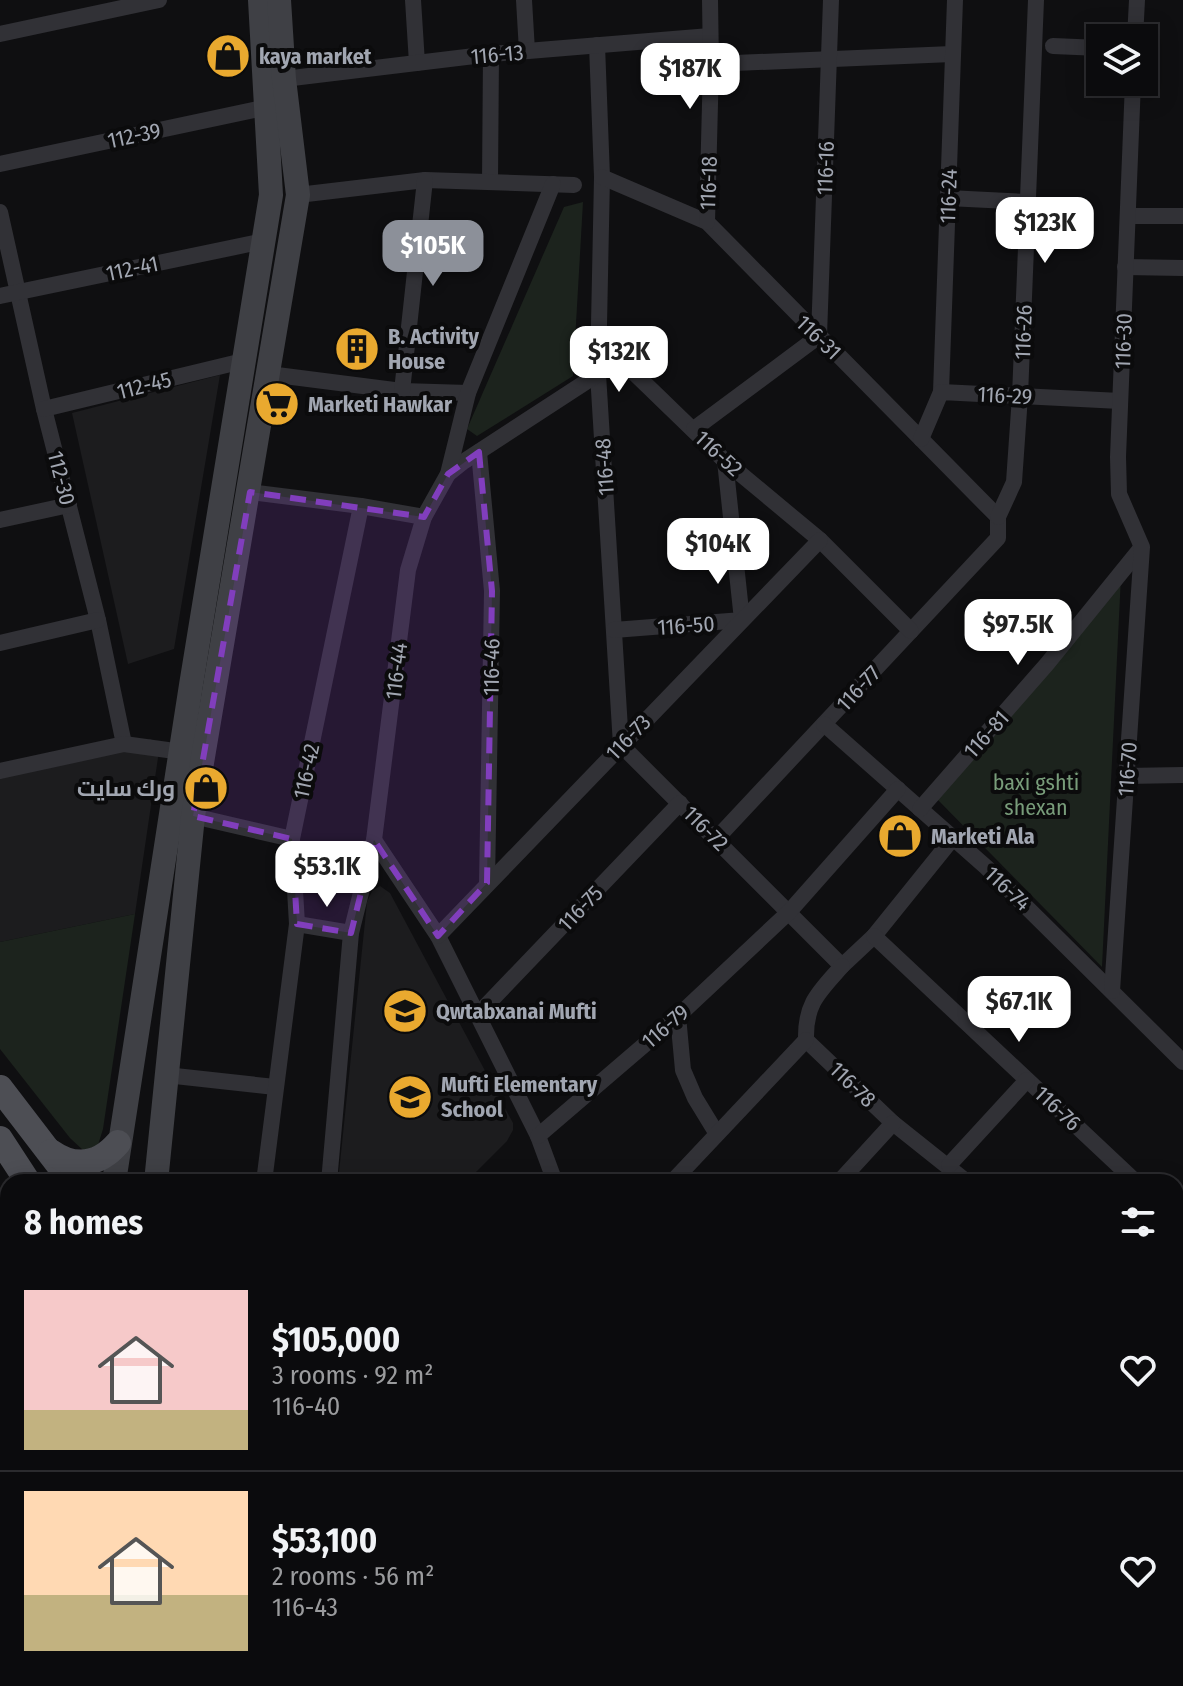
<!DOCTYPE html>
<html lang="en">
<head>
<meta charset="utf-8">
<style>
  :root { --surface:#0b0b0d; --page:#141416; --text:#f1f3f6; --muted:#9a9b9d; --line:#2b2b2e; --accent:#8c9099 }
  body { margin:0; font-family:"Fira Sans Condensed",Cairo,sans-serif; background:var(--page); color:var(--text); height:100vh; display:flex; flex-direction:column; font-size:30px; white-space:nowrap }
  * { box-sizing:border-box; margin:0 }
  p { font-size:26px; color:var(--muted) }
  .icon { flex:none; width:44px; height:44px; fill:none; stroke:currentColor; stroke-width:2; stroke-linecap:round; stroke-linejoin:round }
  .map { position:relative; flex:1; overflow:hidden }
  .side { position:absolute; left:0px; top:1174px; width:1184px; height:512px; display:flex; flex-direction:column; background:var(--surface); border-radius:24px 24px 0 0; box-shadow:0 4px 20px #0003,0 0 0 2px var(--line) }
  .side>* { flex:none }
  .controls { position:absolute; left:1086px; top:24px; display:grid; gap:16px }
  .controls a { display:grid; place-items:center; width:72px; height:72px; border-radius:0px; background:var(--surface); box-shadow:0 4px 20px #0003,0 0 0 2px var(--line); font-size:40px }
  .price { position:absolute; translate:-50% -68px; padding:0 18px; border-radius:16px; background:#fff; color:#222; font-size:26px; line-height:52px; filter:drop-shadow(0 2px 4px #0008) }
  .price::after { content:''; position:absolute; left:50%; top:48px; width:24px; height:18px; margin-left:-12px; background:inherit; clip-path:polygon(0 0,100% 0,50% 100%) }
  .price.active { background:var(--accent); color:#fff }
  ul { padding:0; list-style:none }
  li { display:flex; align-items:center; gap:24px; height:200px; padding:0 24px }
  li+li { border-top:2px solid var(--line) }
  li span { display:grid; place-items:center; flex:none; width:224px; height:160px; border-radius:0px; color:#555 }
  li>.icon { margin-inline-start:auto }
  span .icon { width:96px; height:96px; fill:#fffc; stroke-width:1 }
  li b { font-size:34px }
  h2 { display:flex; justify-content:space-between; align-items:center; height:96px; padding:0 24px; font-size:34px }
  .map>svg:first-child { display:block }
</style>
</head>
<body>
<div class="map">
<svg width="1183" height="1686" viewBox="0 0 1183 1686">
  <rect width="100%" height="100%" fill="#0f0f11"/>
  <g fill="#1c1c1e">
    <polygon points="220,375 174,649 128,664 72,413"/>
    <polygon points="151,739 159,751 135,914 0,942 0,776"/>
    <polygon points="380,886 390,893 513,1123 513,1130 507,1141 466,1182 338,1182 367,902 372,891"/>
    <polygon points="0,1200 8,1211 8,1316 0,1323"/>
    <polygon points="1183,1500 1183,1686 965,1686 973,1678 1176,1678 1176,1506"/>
  </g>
  <g fill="#1c231d">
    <polygon points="583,202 573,376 477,436 467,429 564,207"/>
    <polygon points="1121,576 1102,967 936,798"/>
    <polygon points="135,914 103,1129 98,1145 84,1151 70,1138 0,1049 0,942"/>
  </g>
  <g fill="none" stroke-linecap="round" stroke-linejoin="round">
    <g stroke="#313136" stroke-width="8">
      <polyline points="0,1507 8,1480"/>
      <polyline points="1176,1520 1183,1514"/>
      <polyline points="1176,1593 1183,1589"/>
      <polyline points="202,1678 203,1686"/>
      <polyline points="980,1686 989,1678"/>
      <polyline points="1060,1686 1072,1680 1087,1686"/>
      <polyline points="1123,1686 1126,1678"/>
    </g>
    <g stroke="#313136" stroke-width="16">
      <polyline points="413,0 417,63"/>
      <polyline points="524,0 527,51"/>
      <polyline points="0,34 159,0"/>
      <polyline points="1135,38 1137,0"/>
      <polyline points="597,45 602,177 598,374 621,745 842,966 874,936 953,838"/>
      <polyline points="1053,46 1100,48"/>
      <polyline points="711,64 952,54"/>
      <polyline points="284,79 491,54 710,36"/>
      <polyline points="0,164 268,107"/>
      <polyline points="602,177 707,222 998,517 998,538 717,838"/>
      <polyline points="490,181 491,54"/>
      <polyline points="298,195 425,180 574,185"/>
      <polyline points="948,198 1028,202"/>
      <polyline points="0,212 44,409 98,620 124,744"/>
      <polyline points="1128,216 1183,216"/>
      <polyline points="707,222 711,64 710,0"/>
      <polyline points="1125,267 1183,268"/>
      <polyline points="0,296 264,241"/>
      <polyline points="598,338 725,461 820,540 911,631"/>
      <polyline points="269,374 402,391 468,393"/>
      <polyline points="402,391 425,180"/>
      <polyline points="941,392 955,0"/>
      <polyline points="44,409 243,361"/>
      <polyline points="694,429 819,336 831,0"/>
      <polyline points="921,439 941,392 1120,401"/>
      <polyline points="479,452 492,591 487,883"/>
      <polyline points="448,474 463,462 598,374"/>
      <polyline points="250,492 361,506 424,517"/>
      <polyline points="998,517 1014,482 1020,396 1036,0"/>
      <polyline points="0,520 69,505"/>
      <polyline points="614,630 742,620 725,461"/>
      <polyline points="0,643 98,620"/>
      <polyline points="824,724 986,867 1183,1062"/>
      <polyline points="0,771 124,744 182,752"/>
      <polyline points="1126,776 1183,775"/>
      <polyline points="920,809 1047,664 1141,548"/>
      <polyline points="193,816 292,839"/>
      <polyline points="374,840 438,936 538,1136 555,1182"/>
      <polyline points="297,924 351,933"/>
      <polyline points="438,936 820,540"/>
      <polyline points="874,936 1136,1182"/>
      <path d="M 842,966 C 819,992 805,1003 806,1040 L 893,1123 L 967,1182"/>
      <polyline points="1112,991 1142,547 1119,494 1118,457 1133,82"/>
      <polyline points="479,1013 680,803"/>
      <polyline points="678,1016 683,1070 695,1098 717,1134"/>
      <polyline points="166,1075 275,1087"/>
      <polyline points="538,1136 678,1016 789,912 898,789"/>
      <polyline points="949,1165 1027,1080"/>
      <polyline points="264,1182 297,924 292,839 361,506"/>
      <polyline points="329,1182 351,933 374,840 408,570 424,517 448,474 468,393 553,184"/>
      <polyline points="672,1182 806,1040"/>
      <polyline points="839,1182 893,1123"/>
      <polyline points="1176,1219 1183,1226"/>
      <polyline points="1176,1274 1183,1269"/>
      <polyline points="358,1678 359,1686"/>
      <polyline points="440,1678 442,1686"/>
      <polyline points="561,1678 562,1686"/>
      <polyline points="644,1678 645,1686"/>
      <polyline points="694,1678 698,1686"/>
    </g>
    <g stroke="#3f4045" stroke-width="24">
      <polyline points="114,1182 191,685 271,195 260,0"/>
      <polyline points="156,1182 193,816 298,195 284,79 279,0"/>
      <polyline points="1176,1343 1183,1338"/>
      <polyline points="1176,1487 1183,1481"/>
      <polyline points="151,1678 153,1686"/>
      <polyline points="14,1686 20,1678"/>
      <polyline points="776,1686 784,1678"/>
      <polyline points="942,1686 951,1678"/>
    </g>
    <g stroke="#4d4e54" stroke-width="26">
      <polyline points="0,1088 72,1182"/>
      <polyline points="0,1139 28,1182"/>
      <path d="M 51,1152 C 75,1169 99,1165 118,1143"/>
      <polyline points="94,1678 95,1686"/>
      <polyline points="118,1678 119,1686"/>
      <polyline points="168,1678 170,1686"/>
    </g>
    <g stroke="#5d5f66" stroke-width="30">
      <polyline points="1176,1384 1183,1379"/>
      <polyline points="1176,1436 1183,1430"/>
      <polyline points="813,1686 822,1678"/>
      <polyline points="885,1686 894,1678"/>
    </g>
  </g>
  <path fill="#813ebd" fill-opacity="0.2" stroke="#813ebd" stroke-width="6" stroke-dasharray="16 10" stroke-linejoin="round" d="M 479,452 L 492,591 L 487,883 L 438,936 L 374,840 L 351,933 L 297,924 L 292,839 L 193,816 L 250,492 L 424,517 L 448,474 Z"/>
  <defs>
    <g id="shop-disc" transform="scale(2.3)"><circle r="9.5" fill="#e9a92f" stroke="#0b0b0c"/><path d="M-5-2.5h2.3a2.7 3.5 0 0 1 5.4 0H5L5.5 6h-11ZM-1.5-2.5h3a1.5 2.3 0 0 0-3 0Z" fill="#111"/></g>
    <g id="building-disc" transform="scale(2.3)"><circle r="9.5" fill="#e9a92f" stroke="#0b0b0c"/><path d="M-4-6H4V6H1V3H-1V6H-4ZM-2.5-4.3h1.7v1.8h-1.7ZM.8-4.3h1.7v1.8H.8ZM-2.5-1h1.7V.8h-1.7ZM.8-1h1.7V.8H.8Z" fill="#111"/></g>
    <g id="supermarket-disc" transform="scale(2.3)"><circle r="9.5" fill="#e9a92f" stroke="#0b0b0c"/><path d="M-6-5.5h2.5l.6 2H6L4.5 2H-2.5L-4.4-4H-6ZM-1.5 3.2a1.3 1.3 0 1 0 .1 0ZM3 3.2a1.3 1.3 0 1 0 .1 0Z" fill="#111"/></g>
    <g id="school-disc" transform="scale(2.3)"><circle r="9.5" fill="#e9a92f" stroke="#0b0b0c"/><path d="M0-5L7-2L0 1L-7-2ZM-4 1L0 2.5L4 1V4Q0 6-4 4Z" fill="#111"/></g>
  </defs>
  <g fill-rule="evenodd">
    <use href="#shop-disc" x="228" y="56"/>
    <use href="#building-disc" x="357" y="349"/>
    <use href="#supermarket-disc" x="277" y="404"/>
    <use href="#shop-disc" x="206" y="788"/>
    <use href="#shop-disc" x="900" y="836"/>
    <use href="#school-disc" x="405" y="1011"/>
    <use href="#school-disc" x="410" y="1097"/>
  </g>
  <g text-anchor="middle" stroke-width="8" stroke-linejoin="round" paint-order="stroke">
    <g font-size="22" fill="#a1a6b1" stroke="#0b0b0c">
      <text transform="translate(497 54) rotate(-5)" y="8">116-13</text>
      <text transform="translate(134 135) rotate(-12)" y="8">112-39</text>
      <text transform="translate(825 168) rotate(-88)" y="8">116-16</text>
      <text transform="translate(708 183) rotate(-88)" y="8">116-18</text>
      <text transform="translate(948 196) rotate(-88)" y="8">116-24</text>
      <text transform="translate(132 268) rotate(-12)" y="8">112-41</text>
      <text transform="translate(1023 332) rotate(-88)" y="8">116-26</text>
      <text transform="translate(819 337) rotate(44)" y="8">116-31</text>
      <text transform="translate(1123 341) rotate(-88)" y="8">116-30</text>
      <text transform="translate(144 385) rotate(-14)" y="8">112-45</text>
      <text transform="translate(1005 395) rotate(3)" y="8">116-29</text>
      <text transform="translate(719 453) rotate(43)" y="8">116-52</text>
      <text transform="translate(604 467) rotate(-94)" y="8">116-48</text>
      <text transform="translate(62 478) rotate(76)" y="8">112-30</text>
      <text transform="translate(686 625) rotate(-4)" y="8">116-50</text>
      <text transform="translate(491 667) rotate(-89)" y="8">116-46</text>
      <text transform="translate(396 671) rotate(-83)" y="8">116-44</text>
      <text transform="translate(858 688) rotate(-47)" y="8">116-77</text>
      <text transform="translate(986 734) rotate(-48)" y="8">116-81</text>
      <text transform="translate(628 737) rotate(-46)" y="8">116-73</text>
      <text transform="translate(1127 769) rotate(-86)" y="8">116-70</text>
      <text transform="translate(306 771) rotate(-78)" y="8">116-42</text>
      <text transform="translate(706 828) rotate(45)" y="8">116-72</text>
      <text transform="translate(1008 888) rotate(43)" y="8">116-74</text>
      <text transform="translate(580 908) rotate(-46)" y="8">116-75</text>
      <text transform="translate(665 1026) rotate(-41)" y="8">116-79</text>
      <text transform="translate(853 1084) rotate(44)" y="8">116-78</text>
      <text transform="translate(1058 1108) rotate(43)" y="8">116-76</text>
    </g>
    <g font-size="22" font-weight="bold" fill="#a1a6b1" stroke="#0b0b0c" text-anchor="start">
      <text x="259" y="64">kaya market</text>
      <text x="388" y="344">B. Activity<tspan x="388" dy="25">House</tspan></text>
      <text x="308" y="412">Marketi Hawkar</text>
      <text x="175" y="796" text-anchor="end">ورك سايت</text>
      <text x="931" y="844">Marketi Ala</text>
      <text x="436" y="1019">Qwtabxanai Mufti</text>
      <text x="441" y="1092">Mufti Elementary<tspan x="441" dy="25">School</tspan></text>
    </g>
    <g font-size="22" fill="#789c7a" stroke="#0b0b0c">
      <text x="1036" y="790">baxi gshti<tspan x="1036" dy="25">shexan</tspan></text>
    </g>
  </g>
</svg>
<div class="controls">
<a><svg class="icon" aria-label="layers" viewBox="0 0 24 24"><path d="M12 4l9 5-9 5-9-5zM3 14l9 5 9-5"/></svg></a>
</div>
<b class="price" style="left:690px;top:111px">$187K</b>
<b class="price" style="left:1045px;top:265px">$123K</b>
<b class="price active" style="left:433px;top:288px">$105K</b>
<b class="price" style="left:619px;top:394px">$132K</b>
<b class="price" style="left:718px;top:586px">$104K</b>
<b class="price" style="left:1018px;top:667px">$97.5K</b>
<b class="price" style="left:327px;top:909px">$53.1K</b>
<b class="price" style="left:1019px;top:1044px">$67.1K</b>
<section class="side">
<h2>8 homes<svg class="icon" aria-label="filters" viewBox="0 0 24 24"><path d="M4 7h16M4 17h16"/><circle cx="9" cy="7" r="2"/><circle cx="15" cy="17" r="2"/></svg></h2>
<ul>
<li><span style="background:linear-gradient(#f6c9c9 75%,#c2b280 0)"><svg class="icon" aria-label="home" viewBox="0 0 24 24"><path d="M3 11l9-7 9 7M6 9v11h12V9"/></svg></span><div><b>$105,000</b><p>3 rooms · 92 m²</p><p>116-40</p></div><svg class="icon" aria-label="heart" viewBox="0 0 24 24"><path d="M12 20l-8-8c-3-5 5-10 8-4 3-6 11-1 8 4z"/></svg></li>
<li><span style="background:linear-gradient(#ffd9b3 65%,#c2b280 0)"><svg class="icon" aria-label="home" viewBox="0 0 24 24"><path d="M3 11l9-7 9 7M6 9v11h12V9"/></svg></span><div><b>$53,100</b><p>2 rooms · 56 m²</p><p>116-43</p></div><svg class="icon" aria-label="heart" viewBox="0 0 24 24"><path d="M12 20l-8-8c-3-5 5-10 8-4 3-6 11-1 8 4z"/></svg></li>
</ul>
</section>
</div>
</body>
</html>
